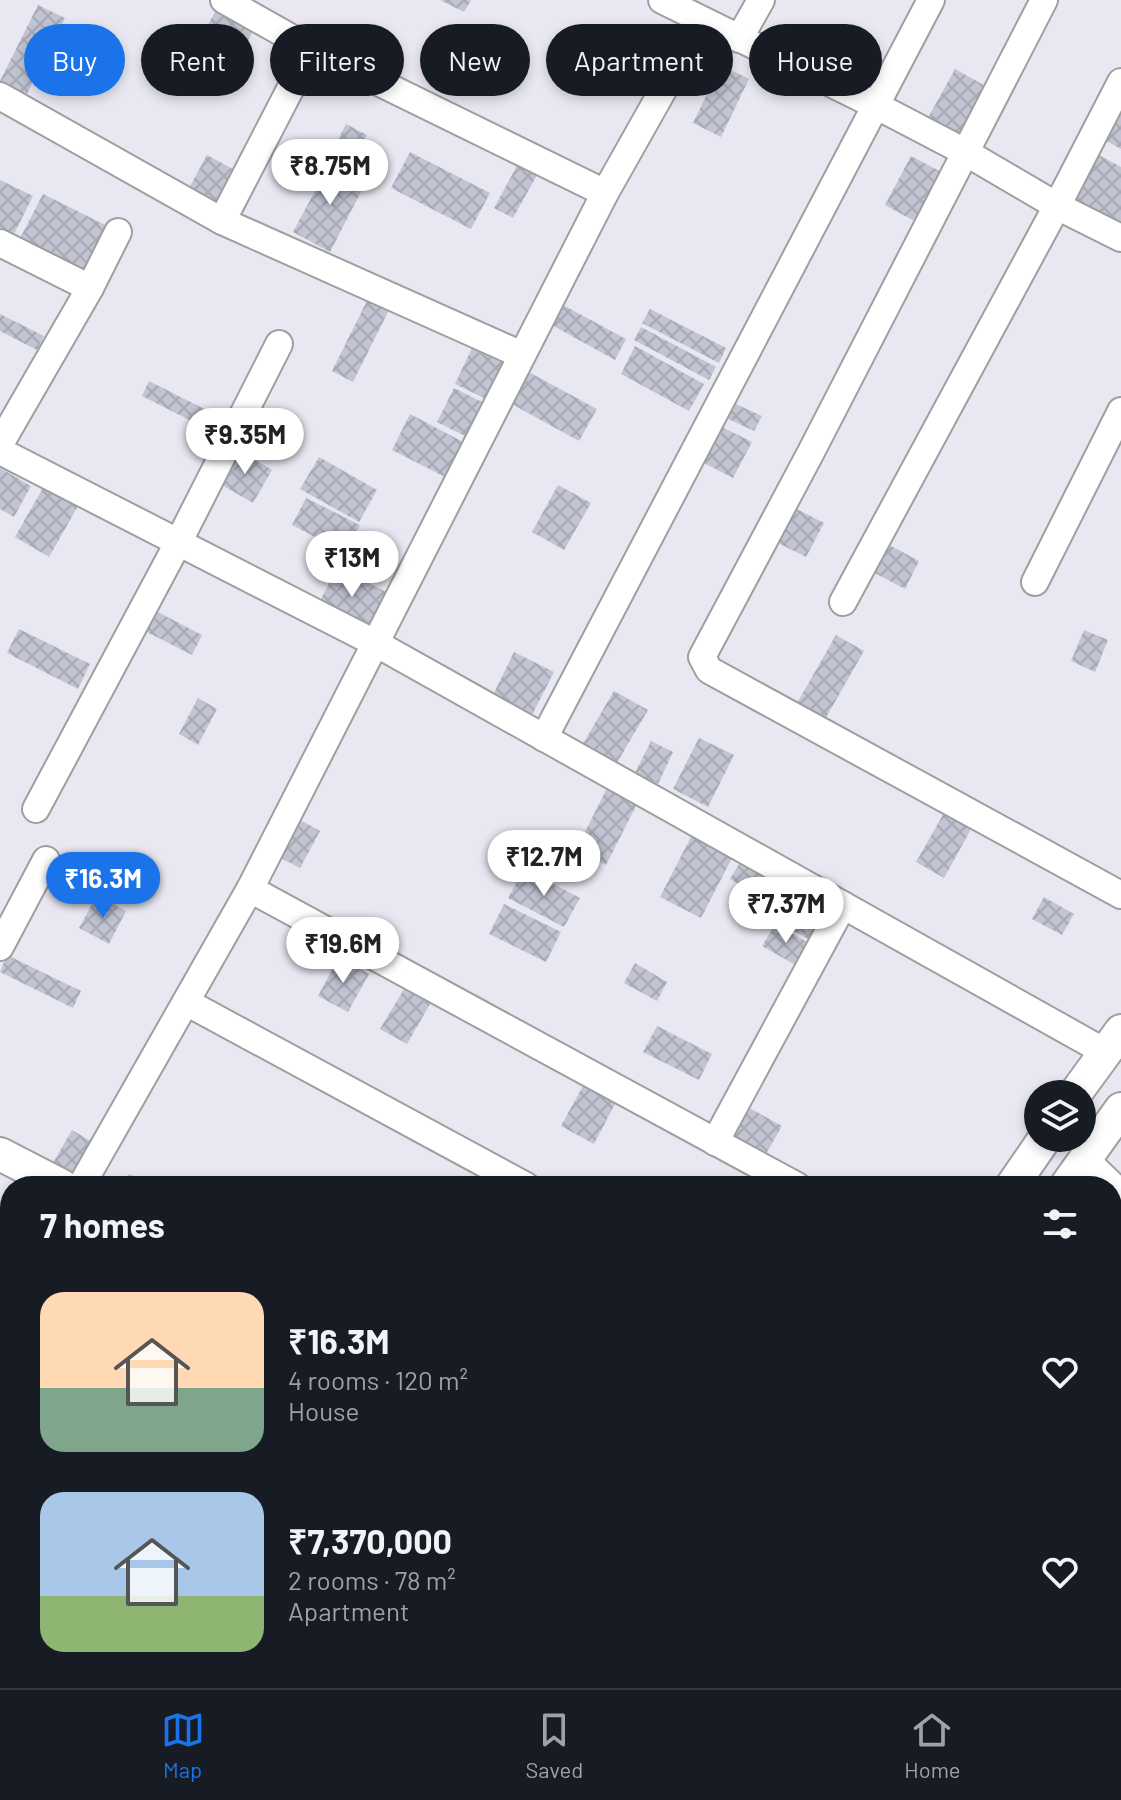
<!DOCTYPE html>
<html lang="en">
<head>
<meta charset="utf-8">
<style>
  :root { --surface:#171b24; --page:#20242c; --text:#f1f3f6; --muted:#9ea1a6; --line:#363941; --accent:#1a73e8 }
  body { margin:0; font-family:Barlow,sans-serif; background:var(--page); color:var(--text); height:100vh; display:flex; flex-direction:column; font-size:30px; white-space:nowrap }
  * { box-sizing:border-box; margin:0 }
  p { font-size:26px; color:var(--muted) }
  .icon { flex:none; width:44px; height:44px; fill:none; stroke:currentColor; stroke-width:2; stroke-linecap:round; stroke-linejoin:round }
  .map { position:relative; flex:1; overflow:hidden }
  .side { position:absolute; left:0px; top:1176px; width:1122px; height:512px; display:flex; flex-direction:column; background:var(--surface); border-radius:32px 32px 0 0; box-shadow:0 4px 12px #0003 }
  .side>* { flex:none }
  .top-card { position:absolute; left:24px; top:24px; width:1074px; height:72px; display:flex; gap:16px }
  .tools { position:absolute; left:1024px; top:1080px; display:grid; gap:16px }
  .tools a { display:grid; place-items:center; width:72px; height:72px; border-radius:50%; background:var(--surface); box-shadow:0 4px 12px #0003; font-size:40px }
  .price { position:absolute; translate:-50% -68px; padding:0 18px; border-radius:28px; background:#fff; color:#222; font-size:26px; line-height:52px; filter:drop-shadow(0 2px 4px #0008) }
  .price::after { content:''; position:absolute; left:50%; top:48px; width:24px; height:18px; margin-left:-12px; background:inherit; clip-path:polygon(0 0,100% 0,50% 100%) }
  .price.selected { background:var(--accent); color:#fff }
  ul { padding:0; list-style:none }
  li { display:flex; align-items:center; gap:24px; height:200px; padding:0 40px }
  li span { display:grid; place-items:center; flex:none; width:224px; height:160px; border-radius:24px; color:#555 }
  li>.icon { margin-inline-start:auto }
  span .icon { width:96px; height:96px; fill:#fffc; stroke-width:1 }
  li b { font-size:34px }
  h2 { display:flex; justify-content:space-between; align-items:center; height:96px; padding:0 40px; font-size:34px }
  .chip { padding:0 28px; border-radius:36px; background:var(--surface); box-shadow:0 4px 12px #0003; font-size:28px; line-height:72px }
  .chip.selected { background:var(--accent); color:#fff }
  .tabs { display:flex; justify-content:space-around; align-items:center; height:112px; border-top:2px solid var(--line); background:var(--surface); font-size:22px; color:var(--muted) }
  .tabs a { display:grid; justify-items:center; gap:4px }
  .tabs .selected { color:var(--accent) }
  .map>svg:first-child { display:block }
</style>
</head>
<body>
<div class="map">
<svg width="1121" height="1688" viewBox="0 0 1121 1688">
  <defs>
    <pattern id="building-cross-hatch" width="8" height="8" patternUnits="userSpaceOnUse" patternTransform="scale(2)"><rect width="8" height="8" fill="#c1c4d2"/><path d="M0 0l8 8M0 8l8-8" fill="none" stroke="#a6a8b4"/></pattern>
  </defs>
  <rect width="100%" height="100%" fill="#e9e8f2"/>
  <g fill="url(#building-cross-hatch)">
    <polygon points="440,0 471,0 464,12"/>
    <polygon points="38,5 65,18 26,96 0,81"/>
    <polygon points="219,5 256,25 239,57 201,37"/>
    <polygon points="721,65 749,79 721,137 693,123"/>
    <polygon points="955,69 989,88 959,143 924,125"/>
    <polygon points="1121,102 1121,149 1101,138"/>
    <polygon points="346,124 367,135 350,168 329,157"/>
    <polygon points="410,152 490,193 471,229 391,188"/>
    <polygon points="1097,154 1121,167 1121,225 1072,197"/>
    <polygon points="207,155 240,173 222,208 188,190"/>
    <polygon points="911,156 947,175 920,224 885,205"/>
    <polygon points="330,163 366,182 330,252 293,232"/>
    <polygon points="518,164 537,175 513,218 494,208"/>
    <polygon points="0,180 33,196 10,242 0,237"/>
    <polygon points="43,194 107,226 82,276 17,244"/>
    <polygon points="368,299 389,310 353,382 332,371"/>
    <polygon points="561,304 626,339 615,360 550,324"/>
    <polygon points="650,309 726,348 719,363 642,323"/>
    <polygon points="0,314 44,336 37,350 0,331"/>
    <polygon points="641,327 716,367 709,380 634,340"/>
    <polygon points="635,346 704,384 689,411 621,374"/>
    <polygon points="472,348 505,364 488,400 455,384"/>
    <polygon points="523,369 597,409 579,441 506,401"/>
    <polygon points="149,381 230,422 223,437 142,396"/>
    <polygon points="454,388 486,404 469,438 437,422"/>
    <polygon points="727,400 762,416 754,431 720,415"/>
    <polygon points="410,414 465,443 447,478 392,450"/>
    <polygon points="716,424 752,442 733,478 698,460"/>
    <polygon points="237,449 272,470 253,503 217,482"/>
    <polygon points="319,457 377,490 359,522 300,489"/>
    <polygon points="0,468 31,486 14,517 0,509"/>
    <polygon points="558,485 591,503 564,550 532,532"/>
    <polygon points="44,486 78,506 49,557 15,537"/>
    <polygon points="306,498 360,525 346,553 292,525"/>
    <polygon points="785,503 824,523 806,557 768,538"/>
    <polygon points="882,541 919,561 905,589 867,569"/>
    <polygon points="338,567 386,592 365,631 317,606"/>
    <polygon points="154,610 202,635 192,655 143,630"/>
    <polygon points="19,629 90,664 78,689 7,653"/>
    <polygon points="1084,630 1108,640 1095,672 1071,661"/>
    <polygon points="836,635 864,651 824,721 796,705"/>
    <polygon points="514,652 554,672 529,721 490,701"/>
    <polygon points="614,691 648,710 615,766 581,747"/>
    <polygon points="198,698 217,709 198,745 179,734"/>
    <polygon points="699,738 734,755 708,807 673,789"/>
    <polygon points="651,741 673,752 658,784 635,773"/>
    <polygon points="607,788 637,804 606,865 576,850"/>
    <polygon points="948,806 975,822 944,878 916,862"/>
    <polygon points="293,816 320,831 300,868 273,854"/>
    <polygon points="692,835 733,856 701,918 660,897"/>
    <polygon points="743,857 765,870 753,892 730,879"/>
    <polygon points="524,869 580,898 564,927 508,898"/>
    <polygon points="771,873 793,885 781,909 759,896"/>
    <polygon points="798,888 829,905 810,940 779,923"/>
    <polygon points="97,895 126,911 109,944 79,928"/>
    <polygon points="1044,897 1074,914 1062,935 1032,919"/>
    <polygon points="504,904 561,932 546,962 489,934"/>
    <polygon points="775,924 809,943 797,966 762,946"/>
    <polygon points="7,955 81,991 73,1008 0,972"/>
    <polygon points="339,957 369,974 348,1012 318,996"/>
    <polygon points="635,963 667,982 657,1001 624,983"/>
    <polygon points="404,989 430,1004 407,1044 380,1029"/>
    <polygon points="657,1026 712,1054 699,1080 643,1052"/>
    <polygon points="584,1084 616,1102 594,1144 561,1126"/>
    <polygon points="746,1106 782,1126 763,1159 727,1140"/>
    <polygon points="72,1130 94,1143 73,1180 50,1168"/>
    <polygon points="129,1174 155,1186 123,1186"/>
    <polygon points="1118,1242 1121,1244 1121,1338 1112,1350 1112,1249"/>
    <polygon points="1121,1399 1121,1505 1112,1498 1112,1412"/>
    <polygon points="1112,1621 1121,1628 1121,1661 1112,1673"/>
    <polygon points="786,1678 806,1678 818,1688 778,1688"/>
    <polygon points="916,1678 989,1678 981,1688 909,1688"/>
    <polygon points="1032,1678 1108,1678 1100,1688 1024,1688"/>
  </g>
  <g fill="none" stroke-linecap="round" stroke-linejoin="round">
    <g stroke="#9f9f9f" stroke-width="30">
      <g id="minor">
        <polyline points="224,0 311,49 605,193"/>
        <polyline points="662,0 877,106 965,152 1057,206 1121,238"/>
        <polyline points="1044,0 810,454 702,657 709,670 1121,895"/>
        <polyline points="739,39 761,0"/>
        <polyline points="0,96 222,221 522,355"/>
        <polyline points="222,221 311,49"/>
        <polyline points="0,243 90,288"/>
        <polyline points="0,444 90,288 118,232"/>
        <polyline points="0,451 377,644 1105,1052"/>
        <polyline points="1035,582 1121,411"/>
        <polyline points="843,602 1057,206 1121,82"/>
        <polyline points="544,738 931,0"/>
        <polyline points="36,809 178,543 279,344"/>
        <polyline points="250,889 797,1186"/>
        <polyline points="0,947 46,860"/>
        <polyline points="186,1002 526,1186"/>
        <polyline points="715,1142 843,905"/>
        <polyline points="1085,1159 1121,1194"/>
        <polyline points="81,1186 250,889 605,193 702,21"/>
        <polyline points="0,1454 10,1435"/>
        <polyline points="0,1473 10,1478"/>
        <polyline points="0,1672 10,1652"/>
        <polyline points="840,1678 850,1688"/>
      </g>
    </g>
    <g stroke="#9f9f9f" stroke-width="36">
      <g id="tertiary">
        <polyline points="1075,1094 1121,1031"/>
        <polyline points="0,1154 62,1186"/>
        <polyline points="1012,1186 1045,1138"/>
        <polyline points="1066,1186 1121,1109"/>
        <polyline points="651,1688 659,1678"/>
        <polyline points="711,1688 719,1678"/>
      </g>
    </g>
    <use href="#minor" stroke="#fff" stroke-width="26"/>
    <use href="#tertiary" stroke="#fff" stroke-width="32"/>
  </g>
</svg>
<div class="tools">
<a><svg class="icon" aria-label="layers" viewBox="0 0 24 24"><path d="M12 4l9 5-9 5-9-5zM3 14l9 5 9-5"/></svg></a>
</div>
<b class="price" style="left:330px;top:207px">₹8.75M</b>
<b class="price" style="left:245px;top:476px">₹9.35M</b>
<b class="price" style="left:352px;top:599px">₹13M</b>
<b class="price" style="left:544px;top:898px">₹12.7M</b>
<b class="price selected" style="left:103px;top:920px">₹16.3M</b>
<b class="price" style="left:786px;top:945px">₹7.37M</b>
<b class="price" style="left:343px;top:985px">₹19.6M</b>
<div class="top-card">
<a class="chip selected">Buy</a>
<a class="chip">Rent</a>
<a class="chip">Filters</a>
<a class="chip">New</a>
<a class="chip">Apartment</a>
<a class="chip">House</a>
</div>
<section class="side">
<h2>7 homes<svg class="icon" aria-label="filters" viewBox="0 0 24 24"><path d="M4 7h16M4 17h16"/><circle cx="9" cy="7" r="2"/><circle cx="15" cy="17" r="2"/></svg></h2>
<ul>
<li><span style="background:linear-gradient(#ffd9b3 60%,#7fa58c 0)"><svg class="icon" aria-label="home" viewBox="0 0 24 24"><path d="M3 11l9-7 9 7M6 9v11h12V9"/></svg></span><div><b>₹16.3M</b><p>4 rooms · 120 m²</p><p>House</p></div><svg class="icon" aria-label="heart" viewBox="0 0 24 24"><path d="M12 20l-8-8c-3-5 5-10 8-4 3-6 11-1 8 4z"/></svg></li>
<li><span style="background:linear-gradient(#a9c7e8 65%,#8fb573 0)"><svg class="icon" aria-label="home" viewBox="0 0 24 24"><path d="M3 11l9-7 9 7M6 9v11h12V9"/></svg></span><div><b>₹7,370,000</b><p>2 rooms · 78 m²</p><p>Apartment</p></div><svg class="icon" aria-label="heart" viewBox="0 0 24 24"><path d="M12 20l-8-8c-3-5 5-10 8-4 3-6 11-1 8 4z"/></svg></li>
</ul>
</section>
</div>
<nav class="tabs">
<a class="selected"><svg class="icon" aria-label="map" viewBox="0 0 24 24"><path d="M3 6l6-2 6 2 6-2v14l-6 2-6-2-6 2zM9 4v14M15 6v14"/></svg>Map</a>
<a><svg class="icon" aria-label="saved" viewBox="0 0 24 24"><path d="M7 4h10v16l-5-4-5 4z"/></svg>Saved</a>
<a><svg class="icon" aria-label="home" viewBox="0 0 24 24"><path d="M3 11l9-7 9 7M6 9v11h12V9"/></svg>Home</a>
</nav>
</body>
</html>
